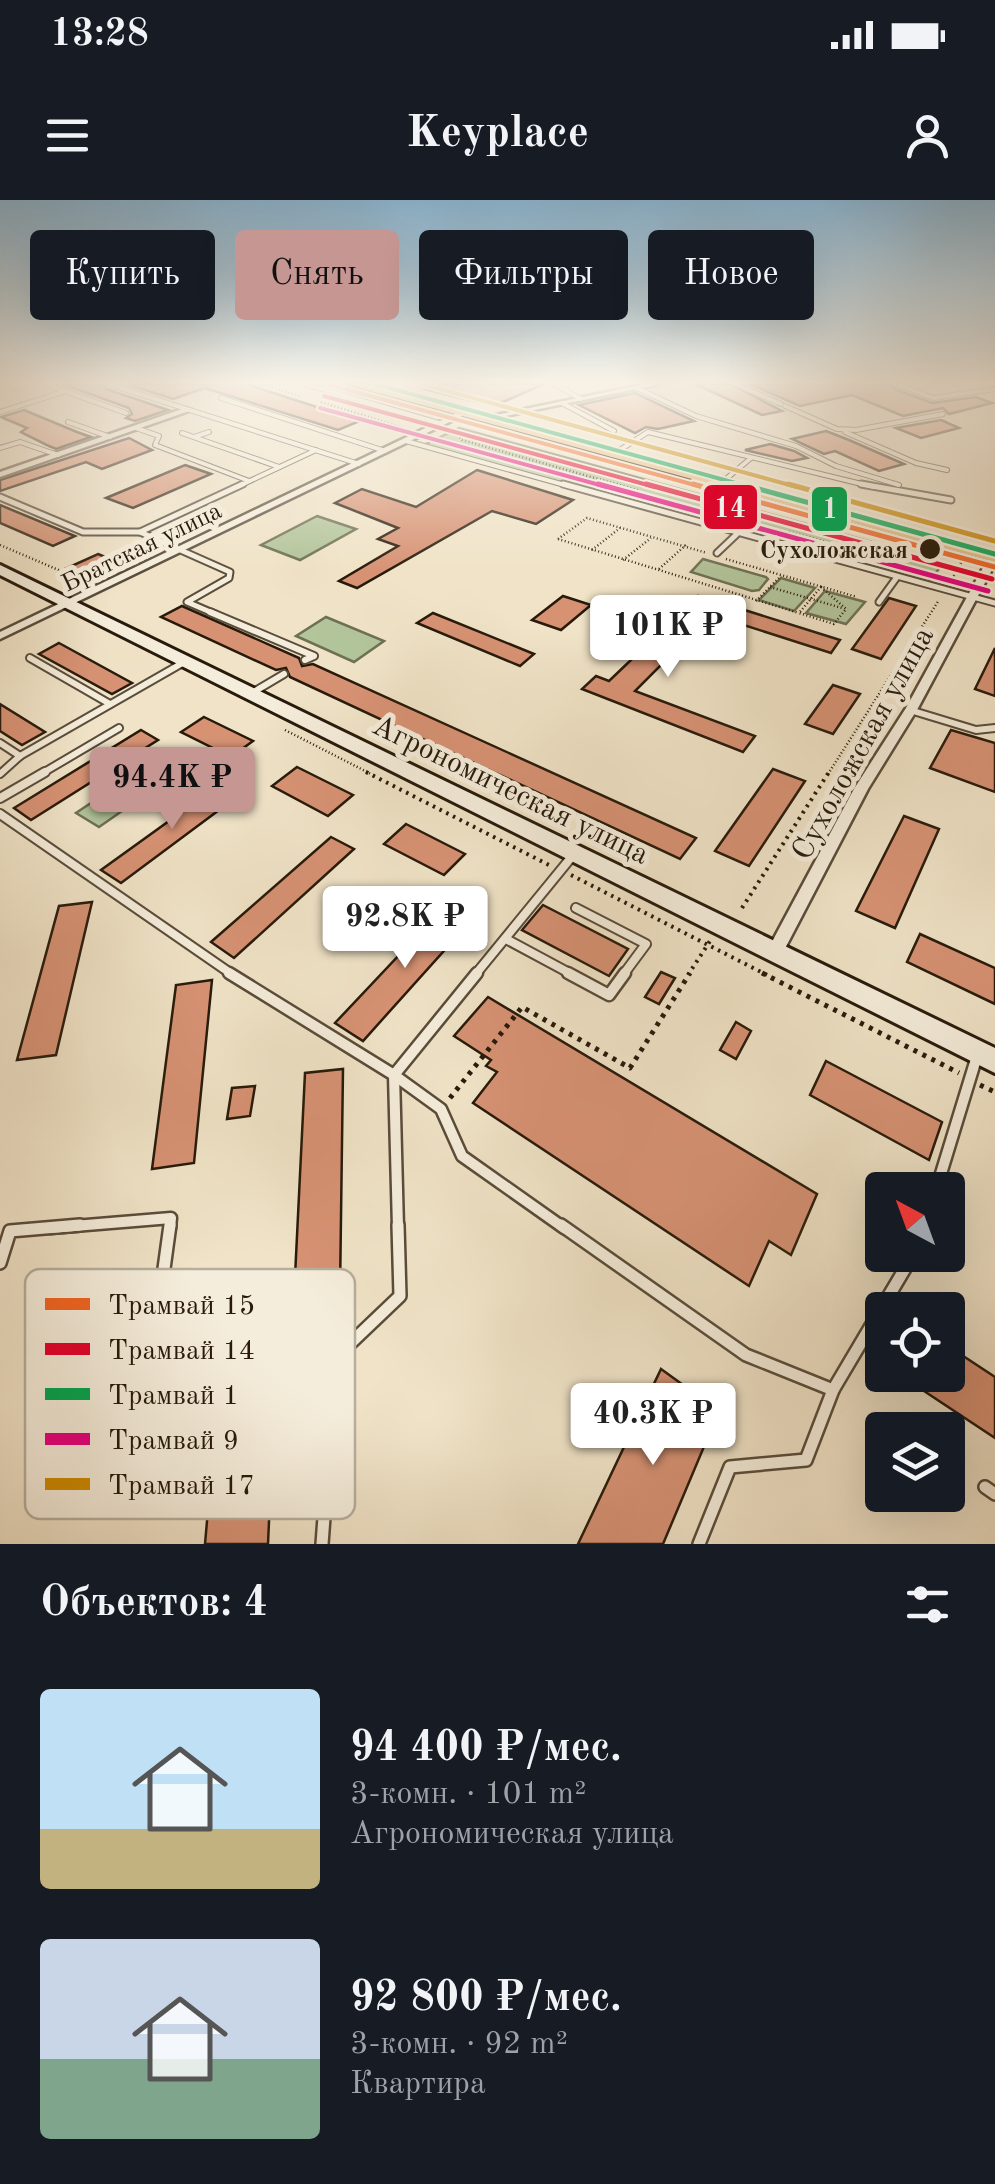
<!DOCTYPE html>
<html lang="ru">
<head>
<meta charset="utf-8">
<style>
  :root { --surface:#171b24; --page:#242831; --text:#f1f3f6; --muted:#9ea1a6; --accent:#c59692 }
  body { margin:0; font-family:"Old Standard TT",serif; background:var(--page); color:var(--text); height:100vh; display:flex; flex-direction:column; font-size:38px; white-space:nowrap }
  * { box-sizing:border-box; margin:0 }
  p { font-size:32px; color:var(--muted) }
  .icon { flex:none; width:55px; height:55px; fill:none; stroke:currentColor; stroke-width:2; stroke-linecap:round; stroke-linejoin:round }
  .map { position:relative; height:1344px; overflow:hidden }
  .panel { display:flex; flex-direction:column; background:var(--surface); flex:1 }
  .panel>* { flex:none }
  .banner { position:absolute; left:30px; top:30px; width:935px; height:90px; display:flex; gap:20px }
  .needle { width:65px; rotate:319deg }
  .tools { position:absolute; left:865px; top:972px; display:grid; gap:20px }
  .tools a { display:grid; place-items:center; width:100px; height:100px; border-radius:10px; background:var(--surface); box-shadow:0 10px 40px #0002; font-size:50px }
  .price { position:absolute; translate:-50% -85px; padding:0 22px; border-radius:10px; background:#fff; color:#222; font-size:32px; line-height:65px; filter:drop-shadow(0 2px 5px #0008) }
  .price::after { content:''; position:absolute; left:50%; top:60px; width:30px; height:22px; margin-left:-15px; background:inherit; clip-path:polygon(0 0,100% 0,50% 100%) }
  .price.current { background:var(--accent); color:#111 }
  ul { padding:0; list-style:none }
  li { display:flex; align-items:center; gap:30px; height:250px; padding:0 40px }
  li span { display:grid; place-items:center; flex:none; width:280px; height:200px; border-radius:10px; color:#555 }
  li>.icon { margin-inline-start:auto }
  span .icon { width:120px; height:120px; fill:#fffc; stroke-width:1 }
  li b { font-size:42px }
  h2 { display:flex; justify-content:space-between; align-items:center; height:120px; padding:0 40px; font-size:42px }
  .tag { padding:0 35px; border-radius:10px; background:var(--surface); box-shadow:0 10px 40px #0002; font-size:35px; line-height:90px }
  .tag.current { background:var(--accent); color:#111 }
  .status { display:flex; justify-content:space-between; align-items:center; height:70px; padding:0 50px; background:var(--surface); direction:ltr }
  .status svg { height:28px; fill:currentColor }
  header { display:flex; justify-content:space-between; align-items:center; height:130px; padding:0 40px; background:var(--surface); font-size:45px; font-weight:600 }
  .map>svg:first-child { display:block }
</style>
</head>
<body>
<div class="status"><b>13:28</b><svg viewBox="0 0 49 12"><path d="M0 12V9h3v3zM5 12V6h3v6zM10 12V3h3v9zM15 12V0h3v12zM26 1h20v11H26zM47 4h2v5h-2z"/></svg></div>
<header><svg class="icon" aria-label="menu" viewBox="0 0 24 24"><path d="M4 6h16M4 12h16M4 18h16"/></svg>Keyplace<svg class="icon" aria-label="person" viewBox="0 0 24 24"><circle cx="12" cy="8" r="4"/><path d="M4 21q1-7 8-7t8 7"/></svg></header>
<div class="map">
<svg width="995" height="1344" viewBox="0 0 995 1344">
  <rect width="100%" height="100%" fill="#f0e3c7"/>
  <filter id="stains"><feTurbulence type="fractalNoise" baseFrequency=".002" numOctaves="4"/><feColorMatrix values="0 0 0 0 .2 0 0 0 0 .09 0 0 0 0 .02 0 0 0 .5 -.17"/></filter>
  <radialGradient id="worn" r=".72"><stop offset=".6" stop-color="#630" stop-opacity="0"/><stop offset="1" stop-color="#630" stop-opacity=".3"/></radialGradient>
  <g fill="#b3c59b" stroke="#6d7053" stroke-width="2.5">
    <polygon points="459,228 904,351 943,364 927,383 424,245"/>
    <polygon points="317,316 356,329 300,360 261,345"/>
    <polygon points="703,359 766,377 768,379 759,390 752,391 691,372"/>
    <polygon points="781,378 815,388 794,411 759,400"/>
    <polygon points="825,391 865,402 846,424 806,413"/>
    <polygon points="326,417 384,441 354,462 296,436"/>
    <polygon points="158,558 181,570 99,627 76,613"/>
  </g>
  <g fill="#d79274" stroke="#271a0b" stroke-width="2.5">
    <polygon points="62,184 102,184 106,189 168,210 135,221 126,218 132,214 129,208"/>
    <polygon points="127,184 246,184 360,221 338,230 205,188 173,199"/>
    <polygon points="425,184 544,184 494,206 424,189"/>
    <polygon points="695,184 730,184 782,211 762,215"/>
    <polygon points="750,184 890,184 894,189 932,203 976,197 992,203 949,214 943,208 903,216 852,195 800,206"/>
    <polygon points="635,193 694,221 658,229 646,227 635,233 579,205"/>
    <polygon points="24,210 77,232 91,237 56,249 49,246 21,232 27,228 1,217"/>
    <polygon points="941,220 959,228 921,238 896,228"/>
    <polygon points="826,231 849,240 904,264 879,271 835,251 824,254 792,239"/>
    <polygon points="129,238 152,250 102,269 86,262 0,291 0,280"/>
    <polygon points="770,244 794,251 807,258 792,261 745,250"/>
    <polygon points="185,265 211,274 133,308 106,298"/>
    <polygon points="477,270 573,300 536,324 492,311 357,388 339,381 398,346 378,339 398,328 335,303 362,289 416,307"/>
    <polygon points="0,305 75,336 53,346 0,323"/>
    <polygon points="98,354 120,363 89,378 67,368"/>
    <polygon points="563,396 591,405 561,430 532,420"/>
    <polygon points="698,396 723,403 635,491 755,536 743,552 582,489 596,476 609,481"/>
    <polygon points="889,398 916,406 881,459 852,449"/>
    <polygon points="182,406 299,458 302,466 313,464 696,638 680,659 290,477 286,468 276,470 161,417"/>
    <polygon points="735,407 840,440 831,453 731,421"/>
    <polygon points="433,413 534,454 520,466 417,423"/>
    <polygon points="59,443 132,483 112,494 39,454"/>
    <polygon points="995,448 995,496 975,489"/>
    <polygon points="833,485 860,494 833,534 805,524"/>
    <polygon points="0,504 45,532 22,545 0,531"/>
    <polygon points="204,517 253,541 231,557 181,532"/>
    <polygon points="141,530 158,540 31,620 14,608"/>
    <polygon points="951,530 995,543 995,592 930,568"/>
    <polygon points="297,567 353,595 328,616 272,586"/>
    <polygon points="773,569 805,581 749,666 715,651"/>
    <polygon points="226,580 246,590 121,683 101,670"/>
    <polygon points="904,616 939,629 895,728 856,711"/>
    <polygon points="406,624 465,654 444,675 384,644"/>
    <polygon points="331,637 354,649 234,758 211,742"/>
    <polygon points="451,700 477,714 363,841 335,823"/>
    <polygon points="92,702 56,855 17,860 59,706"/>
    <polygon points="543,705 628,749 609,776 522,730"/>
    <polygon points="920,734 995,768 995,804 907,762"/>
    <polygon points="661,772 675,778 659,804 645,797"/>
    <polygon points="212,780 194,963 152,969 176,785"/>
    <polygon points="488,797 817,994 791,1055 769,1041 749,1086 473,903 497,872 486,866 491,860 454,836"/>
    <polygon points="736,822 751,831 736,859 720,850"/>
    <polygon points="826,861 942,922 929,960 810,895"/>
    <polygon points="343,869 340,1091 294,1097 305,873"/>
    <polygon points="255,886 250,916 227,919 232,888"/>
    <polygon points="948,1146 995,1177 995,1238 918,1187 922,1175 948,1175"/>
    <polygon points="661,1169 719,1211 663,1344 578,1344"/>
    <polygon points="272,1255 268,1344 205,1344 212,1264"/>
  </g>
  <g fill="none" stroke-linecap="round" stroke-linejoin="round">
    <g stroke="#594c3a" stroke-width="6">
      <g id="lane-far5">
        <polyline points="45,184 126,213"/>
        <polyline points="108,184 359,264"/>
        <polyline points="305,184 442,224"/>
        <polyline points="554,184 581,199"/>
        <polyline points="736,184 781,204"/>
        <polyline points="896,184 933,198 995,189"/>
        <polyline points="637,188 696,216 796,246 836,266 899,285"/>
        <polyline points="221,198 385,251"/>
        <polyline points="562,203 614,231"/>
        <polyline points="785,206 837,229 856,230 943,214"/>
        <polyline points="0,212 66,191"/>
        <polyline points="68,222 110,237"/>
        <polyline points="136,228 159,236 155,245 249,281"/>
        <polyline points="845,232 916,263 947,270"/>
        <polyline points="182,233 279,267"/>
        <polyline points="194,237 209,232"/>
        <polyline points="406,241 572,287"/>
        <polyline points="0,248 20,242 58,255"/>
        <polyline points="612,255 648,232 874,287"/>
        <polyline points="720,284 751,258"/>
        <polyline points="237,287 316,250"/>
      </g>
    </g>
    <g stroke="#594c3a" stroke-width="9">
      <g id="lane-far4">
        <polyline points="563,284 995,403"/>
        <polyline points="861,284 951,300"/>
        <polyline points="0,297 83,332 140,332 230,372 229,378 187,402 215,414"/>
        <polyline points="140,332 243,284"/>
        <polyline points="717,353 737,334"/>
        <polyline points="879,402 897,377"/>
      </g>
    </g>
    <g stroke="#594c3a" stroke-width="10">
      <g id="lane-far3">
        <polyline points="210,412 314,456 305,460"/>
        <polyline points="30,458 110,504"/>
        <polyline points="252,493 284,474"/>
        <polyline points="910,510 976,530 995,528"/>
        <polyline points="0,543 20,556"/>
        <polyline points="0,574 20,556 186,461"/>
        <polyline points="41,574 119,528"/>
      </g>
    </g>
    <g stroke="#594c3a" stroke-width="12">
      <g id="lane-far2">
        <polyline points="0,598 45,572"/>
        <polyline points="0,614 233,775"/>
        <polyline points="576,708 646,744 623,775"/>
        <polyline points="506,739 573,775"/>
        <polyline points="475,775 574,654"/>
      </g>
    </g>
    <g stroke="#594c3a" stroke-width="15">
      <g id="lane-far1">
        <polyline points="229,773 394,875 398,1028"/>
        <polyline points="477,773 394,875 441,909 462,956 564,1028"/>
        <polyline points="568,773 609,795 625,773"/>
        <polyline points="936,990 977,856"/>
        <polyline points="50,1028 171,1018 170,1028"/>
      </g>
    </g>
    <g stroke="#594c3a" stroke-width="16">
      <g id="lane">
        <polyline points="170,1025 148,1185 336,1157 400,1096 398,1025"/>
        <polyline points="561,1025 746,1155 833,1190"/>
        <polyline points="0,1063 10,1031 80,1025"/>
        <polyline points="985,1287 995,1294"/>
        <polyline points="322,1344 336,1157"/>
        <polyline points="699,1344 730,1267 806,1260 833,1190 913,1055"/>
      </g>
    </g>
    <g stroke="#594c3a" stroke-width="5">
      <g id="street">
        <polygon points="646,184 660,184 481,221 477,219"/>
        <polygon points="185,208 192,210 0,277 0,272"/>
        <polygon points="459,212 466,214 0,439 0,432"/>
        <polygon points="995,354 995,364 918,508 868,589 780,758 774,760 768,758 766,753 854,589 906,508 989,357"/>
      </g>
    </g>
    <g stroke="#271a0b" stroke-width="6">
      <polygon id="secondary" points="0,365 995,848 995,873 0,375"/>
    </g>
    <g stroke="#271a0b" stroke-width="5">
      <polygon id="primary" points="346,184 365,184 995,352 995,362"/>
    </g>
    <g stroke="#271a0b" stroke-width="2.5" stroke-dasharray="1 2.5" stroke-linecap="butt">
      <polyline points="262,184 302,197"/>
      <polyline points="2,185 20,192"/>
      <polyline points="321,202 403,228"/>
      <polyline points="453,229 462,240 640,291"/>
      <polyline points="789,332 866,353"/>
      <polyline points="558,339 799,413"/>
      <polyline points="558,339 587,318 707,353"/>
      <polyline points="0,345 82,380"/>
      <polyline points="592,350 620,328"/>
      <polyline points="726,359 857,397"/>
      <polyline points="623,360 651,338"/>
      <polyline points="659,369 687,344"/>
      <polyline points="952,379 962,361"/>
      <polyline points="770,387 842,408"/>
      <polygon points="821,387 846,409 834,424 799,413"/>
      <polyline points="756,401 781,376"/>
      <polyline points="285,530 371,574"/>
      <polyline points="828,574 939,400"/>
    </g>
    <g stroke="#271a0b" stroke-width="4" stroke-dasharray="2.5 5" stroke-linecap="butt">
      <polyline points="366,572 549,665"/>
      <polyline points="571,675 767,775"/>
      <polyline points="742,708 829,572"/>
      <polyline points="688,775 710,741"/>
    </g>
    <g stroke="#271a0b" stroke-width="5" stroke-dasharray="4 6" stroke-linecap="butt">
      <polyline points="762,773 959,873"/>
      <polyline points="980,885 995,892"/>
      <polyline points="450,898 522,807 630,868 690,773"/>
    </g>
    <use href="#lane-far5" stroke="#f5eddb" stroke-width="4"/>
    <use href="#lane-far4" stroke="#f5eddb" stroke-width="5"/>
    <use href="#lane-far3" stroke="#f5eddb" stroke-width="6"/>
    <use href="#lane-far2" stroke="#f5eddb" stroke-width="8"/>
    <use href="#lane-far1" stroke="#f5eddb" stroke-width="10"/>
    <use href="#lane" stroke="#f5eddb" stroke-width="11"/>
    <use href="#street" fill="#f5eddb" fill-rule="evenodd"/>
    <use href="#secondary" fill="#f5eddb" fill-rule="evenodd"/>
    <use href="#primary" fill="#e8c284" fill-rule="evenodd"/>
    <g stroke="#f5eddb" stroke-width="8">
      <polyline id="tram-1-far1" points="327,184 702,287"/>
    </g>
    <g stroke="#f5eddb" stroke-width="10">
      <polyline id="tram-1" points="693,284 995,367"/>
    </g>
    <g stroke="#f5eddb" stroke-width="8">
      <polyline id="tram-2-far1" points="324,196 655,287"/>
    </g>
    <g stroke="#f5eddb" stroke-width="10">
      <polyline id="tram-2" points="646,284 992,379"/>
    </g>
    <g stroke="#f5eddb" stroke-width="8">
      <polyline id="tram-3-far1" points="375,184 750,287"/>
    </g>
    <g stroke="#f5eddb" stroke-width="10">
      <polyline id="tram-3" points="741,284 995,354"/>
    </g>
    <g stroke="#f5eddb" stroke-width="8">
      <polyline id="tram-4-far1" points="320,208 607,287"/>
    </g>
    <g stroke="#f5eddb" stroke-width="10">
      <polyline id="tram-4" points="598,284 988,391"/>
    </g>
    <g stroke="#f5eddb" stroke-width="8">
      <polyline id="tram-5-far1" points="422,184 797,287"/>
    </g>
    <g stroke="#f5eddb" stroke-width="10">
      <polyline id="tram-5" points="788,284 995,341"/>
    </g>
    <use href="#tram-1-far1" stroke="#f26522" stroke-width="4"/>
    <use href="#tram-1" stroke="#f26522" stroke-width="5"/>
    <use href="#tram-2-far1" stroke="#e4002b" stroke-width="4"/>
    <use href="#tram-2" stroke="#e4002b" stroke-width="5"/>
    <use href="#tram-3-far1" stroke="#00a651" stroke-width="4"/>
    <use href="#tram-3" stroke="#00a651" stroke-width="5"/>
    <use href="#tram-4-far1" stroke="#e5007d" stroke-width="4"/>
    <use href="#tram-4" stroke="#e5007d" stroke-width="5"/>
    <use href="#tram-5-far1" stroke="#cd8a02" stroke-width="4"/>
    <use href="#tram-5" stroke="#cd8a02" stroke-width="5"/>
  </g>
  <linearGradient id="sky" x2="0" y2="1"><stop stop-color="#8ab8d7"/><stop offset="0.49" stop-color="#f8f2e6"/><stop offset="1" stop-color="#f8f2e6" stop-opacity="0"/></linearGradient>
  <rect width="995" height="372" fill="url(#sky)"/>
  <circle fill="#271a0b" stroke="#f5eddb" stroke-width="4" cx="930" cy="349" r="12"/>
  <g text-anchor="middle" stroke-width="10" stroke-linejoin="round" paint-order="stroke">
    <g font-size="25" fill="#271a0b" stroke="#f5eddb">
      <text transform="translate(141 346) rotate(-26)" y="9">Братская улица</text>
    </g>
    <g font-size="25" font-weight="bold" fill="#271a0b" stroke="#f5eddb" text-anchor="end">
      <text x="908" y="358">Сухоложская</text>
    </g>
    <g font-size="30" fill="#271a0b" stroke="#f5eddb">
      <text transform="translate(862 543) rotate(-61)" y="10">Сухоложская улица</text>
      <text transform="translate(511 589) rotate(26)" y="10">Агрономическая улица</text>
    </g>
  </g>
  <rect x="25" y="1069" width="330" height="250" rx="15" fill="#f5eddb" stroke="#b7ae9d" stroke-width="2.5"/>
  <rect x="45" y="1098" width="45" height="12" fill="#f26522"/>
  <rect x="45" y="1143" width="45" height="12" fill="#e4002b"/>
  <rect x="45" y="1188" width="45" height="12" fill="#00a651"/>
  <rect x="45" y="1233" width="45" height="12" fill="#e5007d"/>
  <rect x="45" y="1278" width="45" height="12" fill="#cd8a02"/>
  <g font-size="28" fill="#271a0b">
    <text x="108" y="1114">Трамвай 15</text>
    <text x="108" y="1159">Трамвай 14</text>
    <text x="108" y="1204">Трамвай 1</text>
    <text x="108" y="1249">Трамвай 9</text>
    <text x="108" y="1294">Трамвай 17</text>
  </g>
  <g stroke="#f5eddb" stroke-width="4">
    <rect x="702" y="283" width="57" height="48" rx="10" fill="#e4002b"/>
    <rect x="810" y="285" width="39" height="48" rx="10" fill="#00a651"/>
  </g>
  <g font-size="28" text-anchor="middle" font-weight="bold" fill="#fff">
    <text x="730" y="317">14</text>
    <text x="830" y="318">1</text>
  </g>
  <rect width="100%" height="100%" filter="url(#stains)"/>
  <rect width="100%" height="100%" fill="url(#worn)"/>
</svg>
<div class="tools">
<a><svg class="needle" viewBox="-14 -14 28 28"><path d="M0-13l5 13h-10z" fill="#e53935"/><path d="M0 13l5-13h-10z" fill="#9ea1a6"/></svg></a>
<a><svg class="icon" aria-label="locate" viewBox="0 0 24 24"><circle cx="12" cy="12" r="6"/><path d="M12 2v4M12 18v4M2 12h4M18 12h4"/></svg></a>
<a><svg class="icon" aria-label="layers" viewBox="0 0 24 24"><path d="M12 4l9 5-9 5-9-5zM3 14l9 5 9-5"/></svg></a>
</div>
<b class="price" style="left:668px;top:480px">101K ₽</b>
<b class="price current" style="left:172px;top:632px">94.4K ₽</b>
<b class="price" style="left:405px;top:771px">92.8K ₽</b>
<b class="price" style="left:653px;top:1268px">40.3K ₽</b>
<div class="banner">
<a class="tag">Купить</a>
<a class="tag current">Снять</a>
<a class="tag">Фильтры</a>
<a class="tag">Новое</a>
</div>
</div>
<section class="panel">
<h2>Объектов: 4<svg class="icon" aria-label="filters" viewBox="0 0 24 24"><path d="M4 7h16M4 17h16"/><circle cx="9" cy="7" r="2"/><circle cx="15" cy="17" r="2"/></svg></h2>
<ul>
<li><span style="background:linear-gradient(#bfe0f5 70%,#c2b280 0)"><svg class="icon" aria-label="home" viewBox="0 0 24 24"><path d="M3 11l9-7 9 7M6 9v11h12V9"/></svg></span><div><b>94 400 ₽/мес.</b><p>3-комн. · 101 m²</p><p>Агрономическая улица</p></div></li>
<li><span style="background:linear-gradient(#c9d6e8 60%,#7fa58c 0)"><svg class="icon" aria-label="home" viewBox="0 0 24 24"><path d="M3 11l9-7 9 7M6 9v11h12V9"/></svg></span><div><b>92 800 ₽/мес.</b><p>3-комн. · 92 m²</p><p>Квартира</p></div></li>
</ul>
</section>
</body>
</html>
